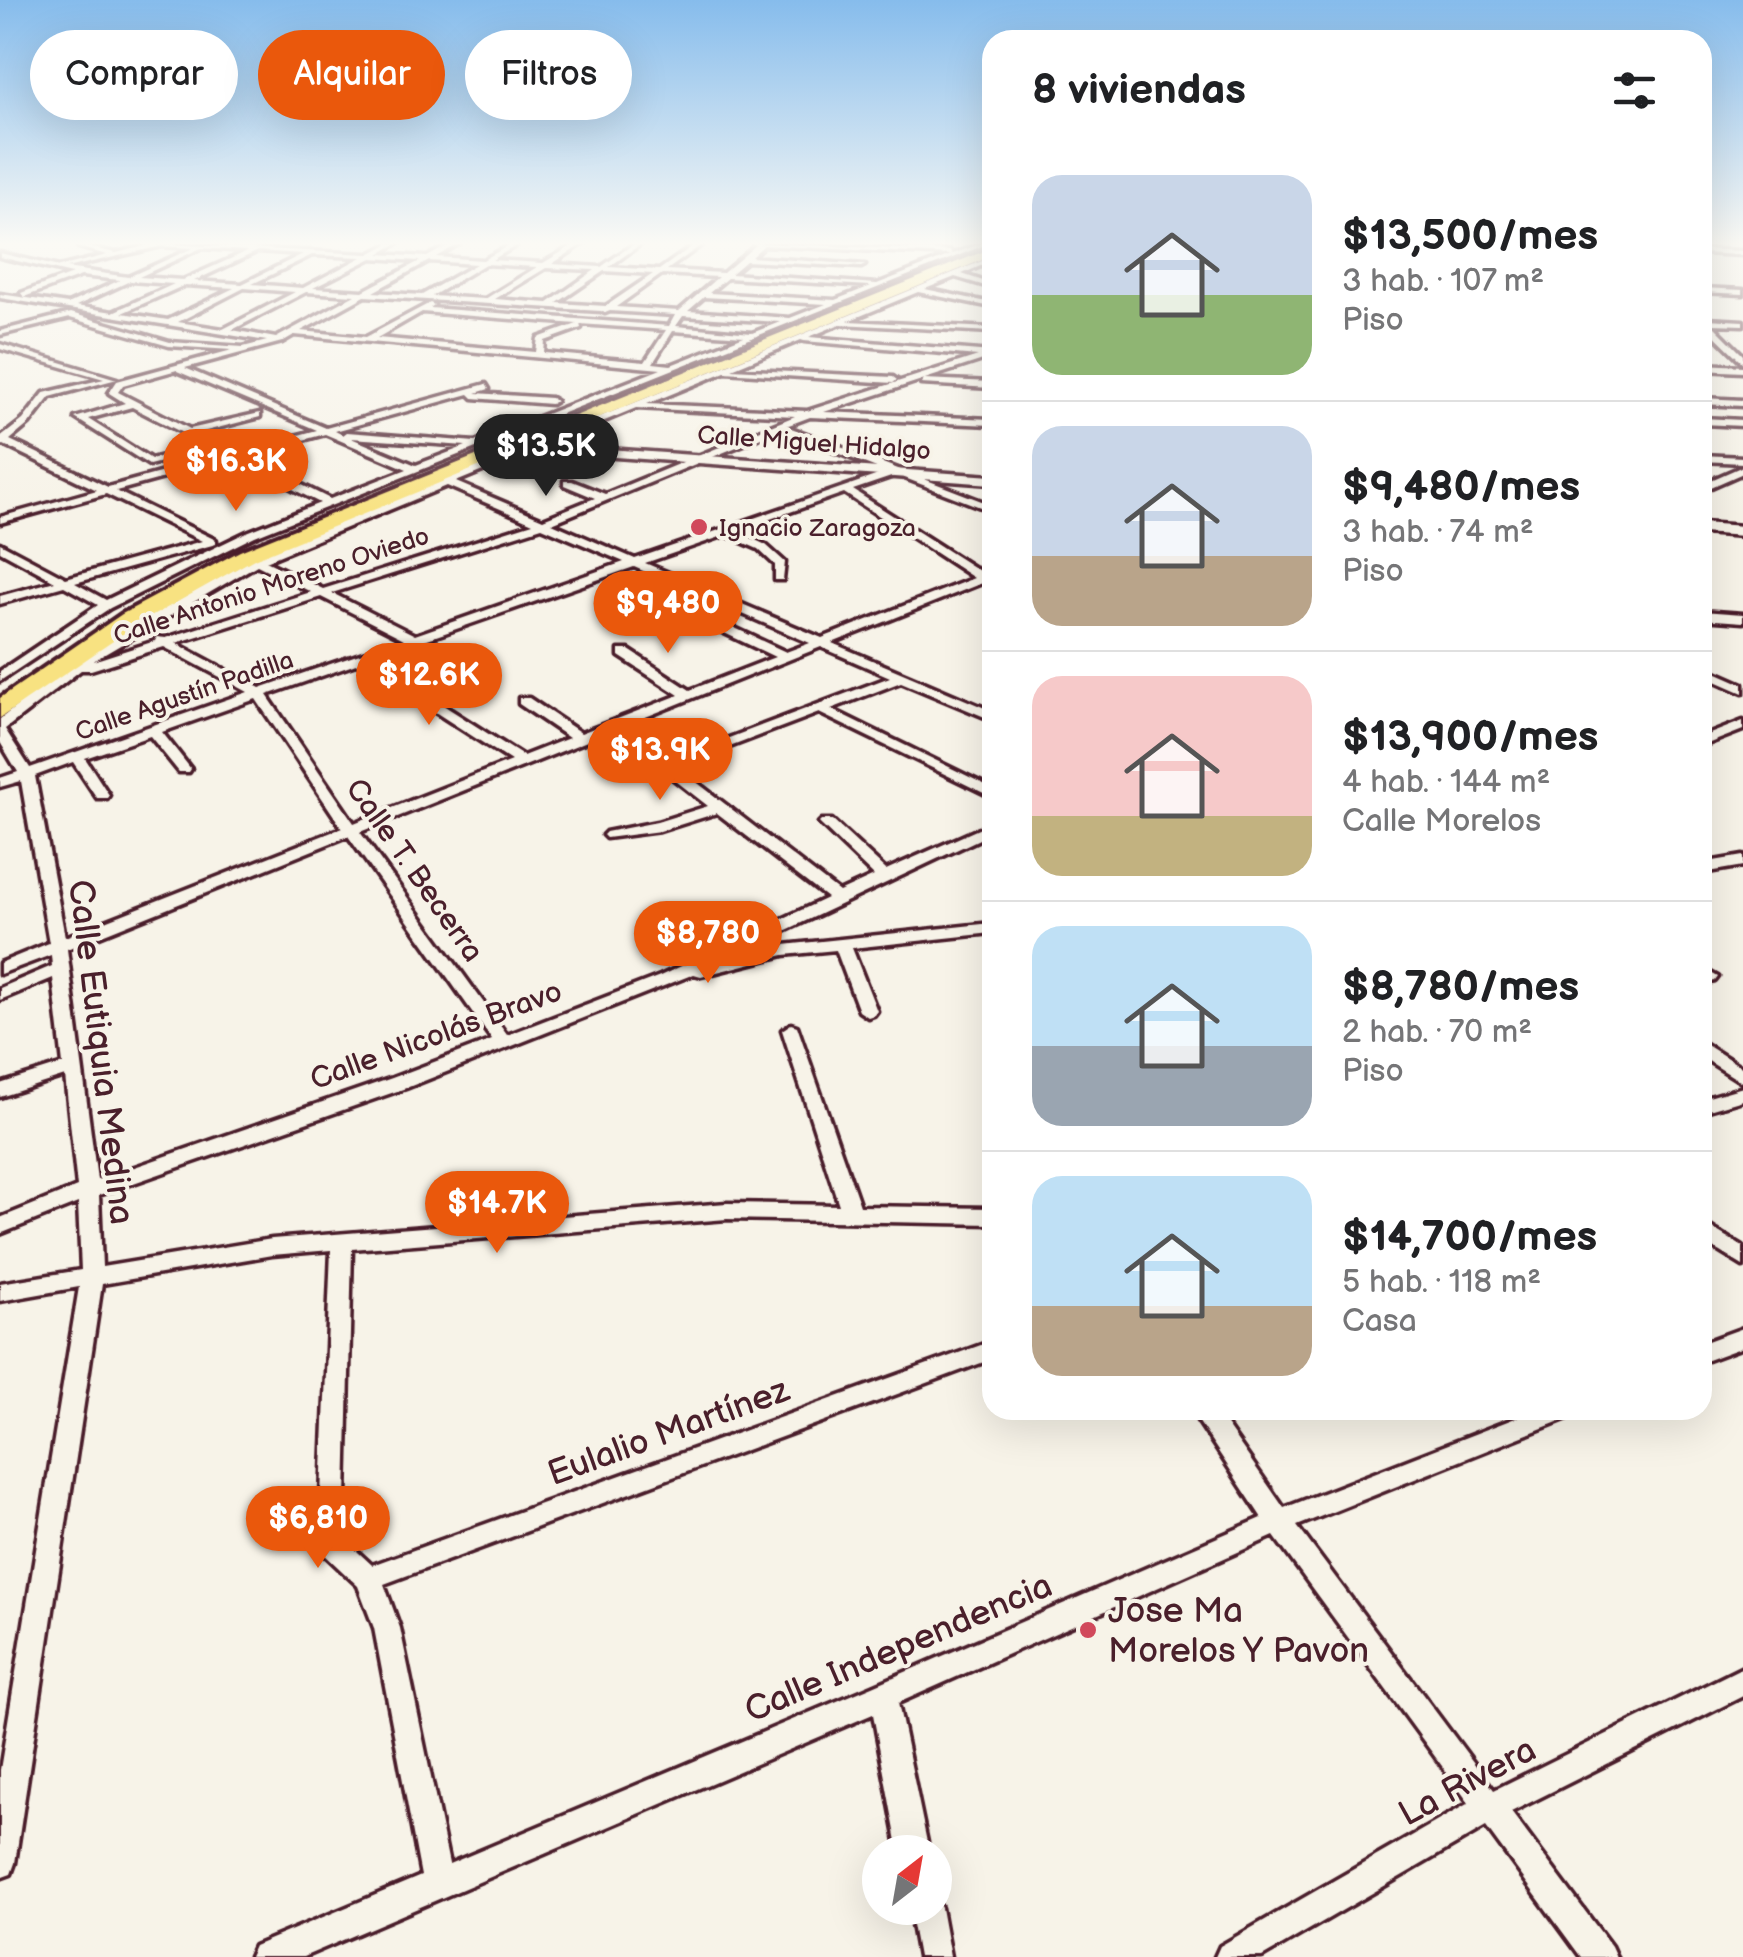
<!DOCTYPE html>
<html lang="es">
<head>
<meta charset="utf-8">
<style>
  :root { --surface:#fff; --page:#f2f2f2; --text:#202124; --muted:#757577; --line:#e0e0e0; --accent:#ea580c }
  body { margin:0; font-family:"Balsamiq Sans",sans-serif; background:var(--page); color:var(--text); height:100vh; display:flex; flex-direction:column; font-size:38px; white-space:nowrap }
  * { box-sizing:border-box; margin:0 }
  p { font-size:32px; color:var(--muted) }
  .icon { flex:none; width:55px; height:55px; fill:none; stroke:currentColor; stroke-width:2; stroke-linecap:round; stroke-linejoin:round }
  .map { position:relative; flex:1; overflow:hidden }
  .drawer { position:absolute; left:982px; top:30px; width:730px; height:1390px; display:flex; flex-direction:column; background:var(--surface); border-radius:30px; box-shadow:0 10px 40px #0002 }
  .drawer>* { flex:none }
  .banner { position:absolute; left:30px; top:30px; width:802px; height:90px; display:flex; gap:20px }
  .needle { width:65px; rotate:31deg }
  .buttons { position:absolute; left:862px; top:1835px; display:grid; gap:20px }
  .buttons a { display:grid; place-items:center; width:90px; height:90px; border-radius:50%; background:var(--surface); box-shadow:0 10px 40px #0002; font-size:50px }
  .price { position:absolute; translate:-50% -85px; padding:0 22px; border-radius:35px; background:var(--accent); color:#fff; font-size:32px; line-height:65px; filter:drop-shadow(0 2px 5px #0008) }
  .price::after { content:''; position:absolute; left:50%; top:60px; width:30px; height:22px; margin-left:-15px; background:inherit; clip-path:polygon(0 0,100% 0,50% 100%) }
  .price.current { background:#222; color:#fff }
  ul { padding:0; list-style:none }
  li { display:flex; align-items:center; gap:30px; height:250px; padding:0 50px }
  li+li { border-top:2px solid var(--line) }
  li span { display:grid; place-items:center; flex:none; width:280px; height:200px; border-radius:30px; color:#555 }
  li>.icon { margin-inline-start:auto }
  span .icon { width:120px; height:120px; fill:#fffc; stroke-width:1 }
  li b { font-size:42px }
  h2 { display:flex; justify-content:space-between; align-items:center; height:120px; padding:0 50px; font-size:42px }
  .tag { padding:0 35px; border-radius:45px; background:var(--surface); box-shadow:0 10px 40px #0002; font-size:35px; line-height:90px }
  .tag.current { background:var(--accent); color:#fff }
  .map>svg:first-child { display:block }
</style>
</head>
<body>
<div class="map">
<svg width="1743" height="1957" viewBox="0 0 1743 1957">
  <rect width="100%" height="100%" fill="#f7f3e8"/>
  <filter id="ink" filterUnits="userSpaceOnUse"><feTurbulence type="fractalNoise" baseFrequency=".01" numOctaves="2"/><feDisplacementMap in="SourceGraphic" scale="20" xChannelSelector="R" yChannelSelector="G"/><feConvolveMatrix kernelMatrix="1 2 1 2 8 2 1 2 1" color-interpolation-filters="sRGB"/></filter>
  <g filter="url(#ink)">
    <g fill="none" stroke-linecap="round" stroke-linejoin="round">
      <g stroke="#4a1f2b" stroke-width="7">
        <g id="street">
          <path d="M 142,243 L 369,254 L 390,243 L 398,243 L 379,254 L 427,257 L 453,243 L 460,243 L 436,257 L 483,260 L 513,243 L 520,243 L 492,260 L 543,263 L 577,243 L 584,243 L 552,264 L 601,267 L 635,243 L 642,243 L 609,267 L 659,270 L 697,243 L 704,243 L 667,270 L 723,273 L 756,245 L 753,243 L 950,251 L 953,254 L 982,243 L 990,243 L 255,536 L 110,608 L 0,681 L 0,671 L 98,605 L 64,586 L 0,604 L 0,596 L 55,581 L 0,551 L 0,543 L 66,578 L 202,541 L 106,494 L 0,523 L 0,517 L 97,490 L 4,445 L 0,446 L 0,438 L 23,420 L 44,393 L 104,379 L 0,349 L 0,344 L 117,379 L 50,397 L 29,424 L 10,440 L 108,487 L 226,455 L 214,449 L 149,465 L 75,418 L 125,403 L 109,393 L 117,381 L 232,350 L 169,346 L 70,318 L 0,335 L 0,331 L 71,313 L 170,342 L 243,347 L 267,341 L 0,298 L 0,294 L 68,304 L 120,280 L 81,276 L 24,297 L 21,293 L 72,274 L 0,257 L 0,253 L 59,267 L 107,255 L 78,247 L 78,245 L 116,253 L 149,245 ZM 764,245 L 950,255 L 951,255 L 877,284 L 731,274 L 746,261 L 861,267 L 865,265 L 751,257 ZM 162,246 L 193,248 L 128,277 L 66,268 ZM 201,248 L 248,251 L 183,280 L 139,277 ZM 258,251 L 303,254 L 242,284 L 194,281 ZM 312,255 L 362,257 L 303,288 L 252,284 ZM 372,258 L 420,261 L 363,291 L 313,288 ZM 429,261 L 476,264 L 422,295 L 373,292 ZM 485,264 L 537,267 L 485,299 L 432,296 ZM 546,268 L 595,270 L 548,303 L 495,299 ZM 604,271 L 653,274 L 606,306 L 557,303 ZM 662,274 L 718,277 L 679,311 L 616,307 ZM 727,278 L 871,286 L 835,300 L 709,293 ZM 130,281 L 174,284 L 113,312 L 76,306 ZM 185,285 L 234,288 L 168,320 L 122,313 ZM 244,288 L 295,292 L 223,329 L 178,322 ZM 306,292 L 355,295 L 276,338 L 232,330 ZM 365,296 L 601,311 L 605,313 L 610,311 L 675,315 L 669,326 L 430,308 L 434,305 L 430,303 L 366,337 L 301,331 ZM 704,297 L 826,304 L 790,318 L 688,311 ZM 422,312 L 577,324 L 538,338 L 536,352 L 377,338 ZM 683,316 L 780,322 L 752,333 L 676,326 ZM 580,324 L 666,330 L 645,362 L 544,353 L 545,341 L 581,328 ZM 673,331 L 744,336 L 671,365 L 653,363 ZM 294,335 L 295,335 L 661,369 L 475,442 L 347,432 L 343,435 L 335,431 L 469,394 L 473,398 L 551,404 L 556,401 L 551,398 L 476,393 L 489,389 L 486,384 L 326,428 L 185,368 L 282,342 ZM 177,370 L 177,371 L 317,430 L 236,452 L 198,433 L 260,417 L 260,413 L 190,429 L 118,392 L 123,385 ZM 132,407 L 206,445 L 151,459 L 88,419 ZM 325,434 L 407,469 L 330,499 L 244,456 ZM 351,438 L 466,446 L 416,465 ZM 234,459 L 320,503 L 247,532 L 106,600 L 75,583 L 216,544 L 216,540 L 116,491 Z"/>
          <polygon points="1702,249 1743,251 1743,255 1702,253"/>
          <path d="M 992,257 L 992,261 L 962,274 L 992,284 L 992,288 L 955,277 L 925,289 L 992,303 L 992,307 L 918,292 L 848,321 L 992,328 L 992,332 L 840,324 L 809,337 L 992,352 L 992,357 L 824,412 L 992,419 L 992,425 L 810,417 L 786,426 L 992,505 L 992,511 L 988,510 L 897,475 L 853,490 L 984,574 L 992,572 L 992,584 L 982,583 L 832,643 L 992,711 L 992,720 L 901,682 L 831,709 L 992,788 L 992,797 L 819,713 L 677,767 L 839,892 L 874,876 L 822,826 L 819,823 L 822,820 L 832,820 L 886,870 L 992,823 L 992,833 L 721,961 L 784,945 L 992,923 L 992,933 L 852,948 L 877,1011 L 874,1015 L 868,1017 L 859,1011 L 836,950 L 784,955 L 701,976 L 694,974 L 406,1088 L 99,1195 L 102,1267 L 272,1239 L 727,1203 L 839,1205 L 782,1030 L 791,1024 L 797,1026 L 860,1206 L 992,1208 L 992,1224 L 727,1219 L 352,1249 L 345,1540 L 372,1565 L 992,1341 L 992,1359 L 384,1584 L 400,1628 L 449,1864 L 873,1686 L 1262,1518 L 1191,1410 L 1216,1410 L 1284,1508 L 1536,1410 L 1574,1410 L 1570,1417 L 1297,1526 L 1494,1790 L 1743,1667 L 1743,1696 L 1511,1812 L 1611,1946 L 1616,1957 L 1581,1957 L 1486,1827 L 1262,1957 L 1215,1957 L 1220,1946 L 1469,1803 L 1274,1536 L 898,1703 L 929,1852 L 899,1852 L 873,1714 L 303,1957 L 249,1957 L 254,1946 L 421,1876 L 374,1628 L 358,1586 L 323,1553 L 319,1545 L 331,1250 L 272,1255 L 102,1284 L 15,1863 L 11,1874 L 0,1878 L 0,1770 L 79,1287 L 0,1301 L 0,1283 L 81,1270 L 78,1203 L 0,1234 L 0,1218 L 77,1187 L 65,1076 L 0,1097 L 0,1084 L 63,1064 L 53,978 L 0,1000 L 0,988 L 52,966 L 51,955 L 0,974 L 0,963 L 49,943 L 21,781 L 0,787 L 0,778 L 18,772 L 0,742 L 0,719 L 87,652 L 249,561 L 248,556 L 257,556 L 439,482 L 438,478 L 447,479 ZM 801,340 L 804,341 L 978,356 L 807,411 L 647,404 L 725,372 L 893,383 L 897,380 L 893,377 L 732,369 ZM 636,408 L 795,416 L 605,494 L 572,481 L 564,481 L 564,485 L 595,498 L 543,519 L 456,482 ZM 778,430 L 887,472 L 635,559 L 552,523 ZM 447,486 L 533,523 L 323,589 L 266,561 ZM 844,493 L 974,578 L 822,638 L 645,563 L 726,535 L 758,549 L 775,565 L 775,580 L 783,580 L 785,562 L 766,545 L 736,531 ZM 542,527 L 624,562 L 415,635 L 332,593 ZM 257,565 L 311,592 L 166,638 L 157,637 L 155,641 L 93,661 ZM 634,567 L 810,643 L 786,652 L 724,623 L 716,623 L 716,629 L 775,657 L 690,690 L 629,650 L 619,650 L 619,656 L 679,695 L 581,733 L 529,698 L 519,698 L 519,704 L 569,738 L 523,756 L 371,659 L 405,647 L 464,681 L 431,695 L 438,699 L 443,698 L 482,682 L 416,643 ZM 321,597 L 404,639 L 260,688 L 176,643 ZM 164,647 L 248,692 L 30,768 L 5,729 L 81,670 L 91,670 ZM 821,647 L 890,677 L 668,761 L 623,726 ZM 359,663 L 511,761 L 354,823 L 267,695 ZM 256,699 L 342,828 L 65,937 L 35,776 L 73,762 L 97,798 L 107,798 L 109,795 L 85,758 L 150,736 L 179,772 L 189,772 L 191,769 L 162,732 ZM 612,731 L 708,806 L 657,822 L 606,832 L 603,835 L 606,838 L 660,831 L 717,813 L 827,898 L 660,976 L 507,1035 L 360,832 ZM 348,836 L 492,1040 L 392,1078 L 97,1180 L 67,949 Z"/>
          <polygon points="1702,288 1743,290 1743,294 1702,292"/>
          <polygon points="1702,316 1707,319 1743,321 1743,325 1712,324 1743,355 1743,363 1702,323"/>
          <polygon points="1702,364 1743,366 1743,372 1702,370"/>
          <polygon points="924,379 992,382 992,388 921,384"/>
          <polygon points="1702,398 1743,400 1743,406 1702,404"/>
          <polygon points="1702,418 1743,420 1743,426 1702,424"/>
          <polygon points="1702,455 1743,457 1743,463 1702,461"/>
          <polygon points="1743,466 1743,473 1702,491 1702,484"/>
          <polygon points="1702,611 1743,614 1743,622 1702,619"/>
          <polygon points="1702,666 1743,684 1743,693 1702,675"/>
          <polygon points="1743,721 1743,730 1702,746 1702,737"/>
          <polygon points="1743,856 1743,866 1702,873 1702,863"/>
          <polygon points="1709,972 1718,977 1715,981 1702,984 1702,973"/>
          <polygon points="1702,1042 1743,1068 1743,1083 1702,1057"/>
          <polygon points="1743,1087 1743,1100 1702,1112 1702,1099"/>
          <polygon points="1702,1222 1743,1247 1743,1266 1702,1241"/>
          <polygon points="1743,1328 1743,1347 1702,1362 1702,1343"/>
          <polygon points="935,1897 941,1908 950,1957 918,1957 909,1908 935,1908"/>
        </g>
      </g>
      <g stroke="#4a1f2b" stroke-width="7">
        <g id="secondary">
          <polygon points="480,440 992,476 992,484 475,447 473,444"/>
          <polygon points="1702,523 1743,526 1743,536 1702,533"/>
        </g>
      </g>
      <g stroke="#4a1f2b" stroke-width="8">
        <polygon id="highway" points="992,248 992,256 254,559 138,624 0,718 0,698 122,614 240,551"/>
      </g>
      <use href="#street" fill="#f7f3e8" fill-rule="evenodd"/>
      <use href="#secondary" fill="#f7f3e8" fill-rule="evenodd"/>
      <use href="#highway" fill="#f8e281" fill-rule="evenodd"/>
    </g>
  </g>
  <linearGradient id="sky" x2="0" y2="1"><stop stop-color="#86bcec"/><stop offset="0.47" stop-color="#fbfaf5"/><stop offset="1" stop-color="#fbfaf5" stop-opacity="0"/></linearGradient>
  <rect width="1743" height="517" fill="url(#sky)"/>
  <g fill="#d1495b" stroke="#f7f3e8" stroke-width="4">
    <circle cx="699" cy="527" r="10"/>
    <circle cx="1088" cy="1630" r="10"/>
  </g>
  <g text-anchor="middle" stroke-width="8" stroke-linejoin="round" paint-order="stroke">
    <g font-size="25" fill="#4a1f2b" stroke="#f7f3e8">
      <text transform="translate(814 442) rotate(4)" y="9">Calle Miguel Hidalgo</text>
      <text transform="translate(271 585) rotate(-18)" y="9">Calle Antonio Moreno Oviedo</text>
      <text transform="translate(184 695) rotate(-19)" y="9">Calle Agustín Padilla</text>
    </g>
    <g font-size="25" fill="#4a1f2b" stroke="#f7f3e8" text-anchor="start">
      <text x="719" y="536">Ignacio Zaragoza</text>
    </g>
    <g font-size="30" fill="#4a1f2b" stroke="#f7f3e8">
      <text transform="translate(415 870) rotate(55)" y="10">Calle T. Becerra</text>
      <text transform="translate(436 1035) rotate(-20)" y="10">Calle Nicolás Bravo</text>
    </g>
    <g font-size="35" fill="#4a1f2b" stroke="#f7f3e8">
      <text transform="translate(102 1052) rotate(83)" y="12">Calle Eutiquia Medina</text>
      <text transform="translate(668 1431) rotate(-20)" y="12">Eulalio Martínez</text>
      <text transform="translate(898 1647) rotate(-23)" y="12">Calle Independencia</text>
      <text transform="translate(1467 1781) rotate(-28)" y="12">La Rivera</text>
    </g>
    <g font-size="35" fill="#4a1f2b" stroke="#f7f3e8" text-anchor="start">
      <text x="1108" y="1622">Jose Ma<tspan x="1108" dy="40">Morelos Y Pavon</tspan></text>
    </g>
  </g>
</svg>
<div class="buttons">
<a><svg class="needle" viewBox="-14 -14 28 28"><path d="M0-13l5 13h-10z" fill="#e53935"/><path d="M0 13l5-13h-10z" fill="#757577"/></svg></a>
</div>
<b class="price current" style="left:546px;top:499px">$13.5K</b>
<b class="price" style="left:236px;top:514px">$16.3K</b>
<b class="price" style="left:668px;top:656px">$9,480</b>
<b class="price" style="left:429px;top:728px">$12.6K</b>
<b class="price" style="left:660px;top:803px">$13.9K</b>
<b class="price" style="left:708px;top:986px">$8,780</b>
<b class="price" style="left:497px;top:1256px">$14.7K</b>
<b class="price" style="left:318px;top:1571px">$6,810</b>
<div class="banner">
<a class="tag">Comprar</a>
<a class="tag current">Alquilar</a>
<a class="tag">Filtros</a>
</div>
<section class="drawer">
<h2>8 viviendas<svg class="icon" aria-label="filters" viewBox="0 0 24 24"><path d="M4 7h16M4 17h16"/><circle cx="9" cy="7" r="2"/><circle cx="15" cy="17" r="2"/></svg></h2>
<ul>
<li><span style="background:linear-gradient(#c9d6e8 60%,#8fb573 0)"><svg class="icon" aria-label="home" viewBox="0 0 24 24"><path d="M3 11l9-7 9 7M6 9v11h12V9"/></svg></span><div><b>$13,500/mes</b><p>3 hab. · 107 m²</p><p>Piso</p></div></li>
<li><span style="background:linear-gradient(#c9d6e8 65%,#b9a48a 0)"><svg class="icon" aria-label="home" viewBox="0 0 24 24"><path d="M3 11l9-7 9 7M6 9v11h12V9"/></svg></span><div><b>$9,480/mes</b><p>3 hab. · 74 m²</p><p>Piso</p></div></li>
<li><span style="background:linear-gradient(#f6c9c9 70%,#c2b280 0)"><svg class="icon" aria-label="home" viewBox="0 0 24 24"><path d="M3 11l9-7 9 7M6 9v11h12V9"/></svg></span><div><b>$13,900/mes</b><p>4 hab. · 144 m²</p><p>Calle Morelos</p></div></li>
<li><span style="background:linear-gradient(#bfe0f5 60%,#9aa5b1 0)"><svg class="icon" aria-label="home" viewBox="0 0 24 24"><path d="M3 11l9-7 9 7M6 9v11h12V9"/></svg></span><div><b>$8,780/mes</b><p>2 hab. · 70 m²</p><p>Piso</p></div></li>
<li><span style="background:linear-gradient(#bfe0f5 65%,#b9a48a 0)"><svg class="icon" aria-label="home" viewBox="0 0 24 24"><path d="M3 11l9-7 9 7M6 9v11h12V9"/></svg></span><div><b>$14,700/mes</b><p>5 hab. · 118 m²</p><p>Casa</p></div></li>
</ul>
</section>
</div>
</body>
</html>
